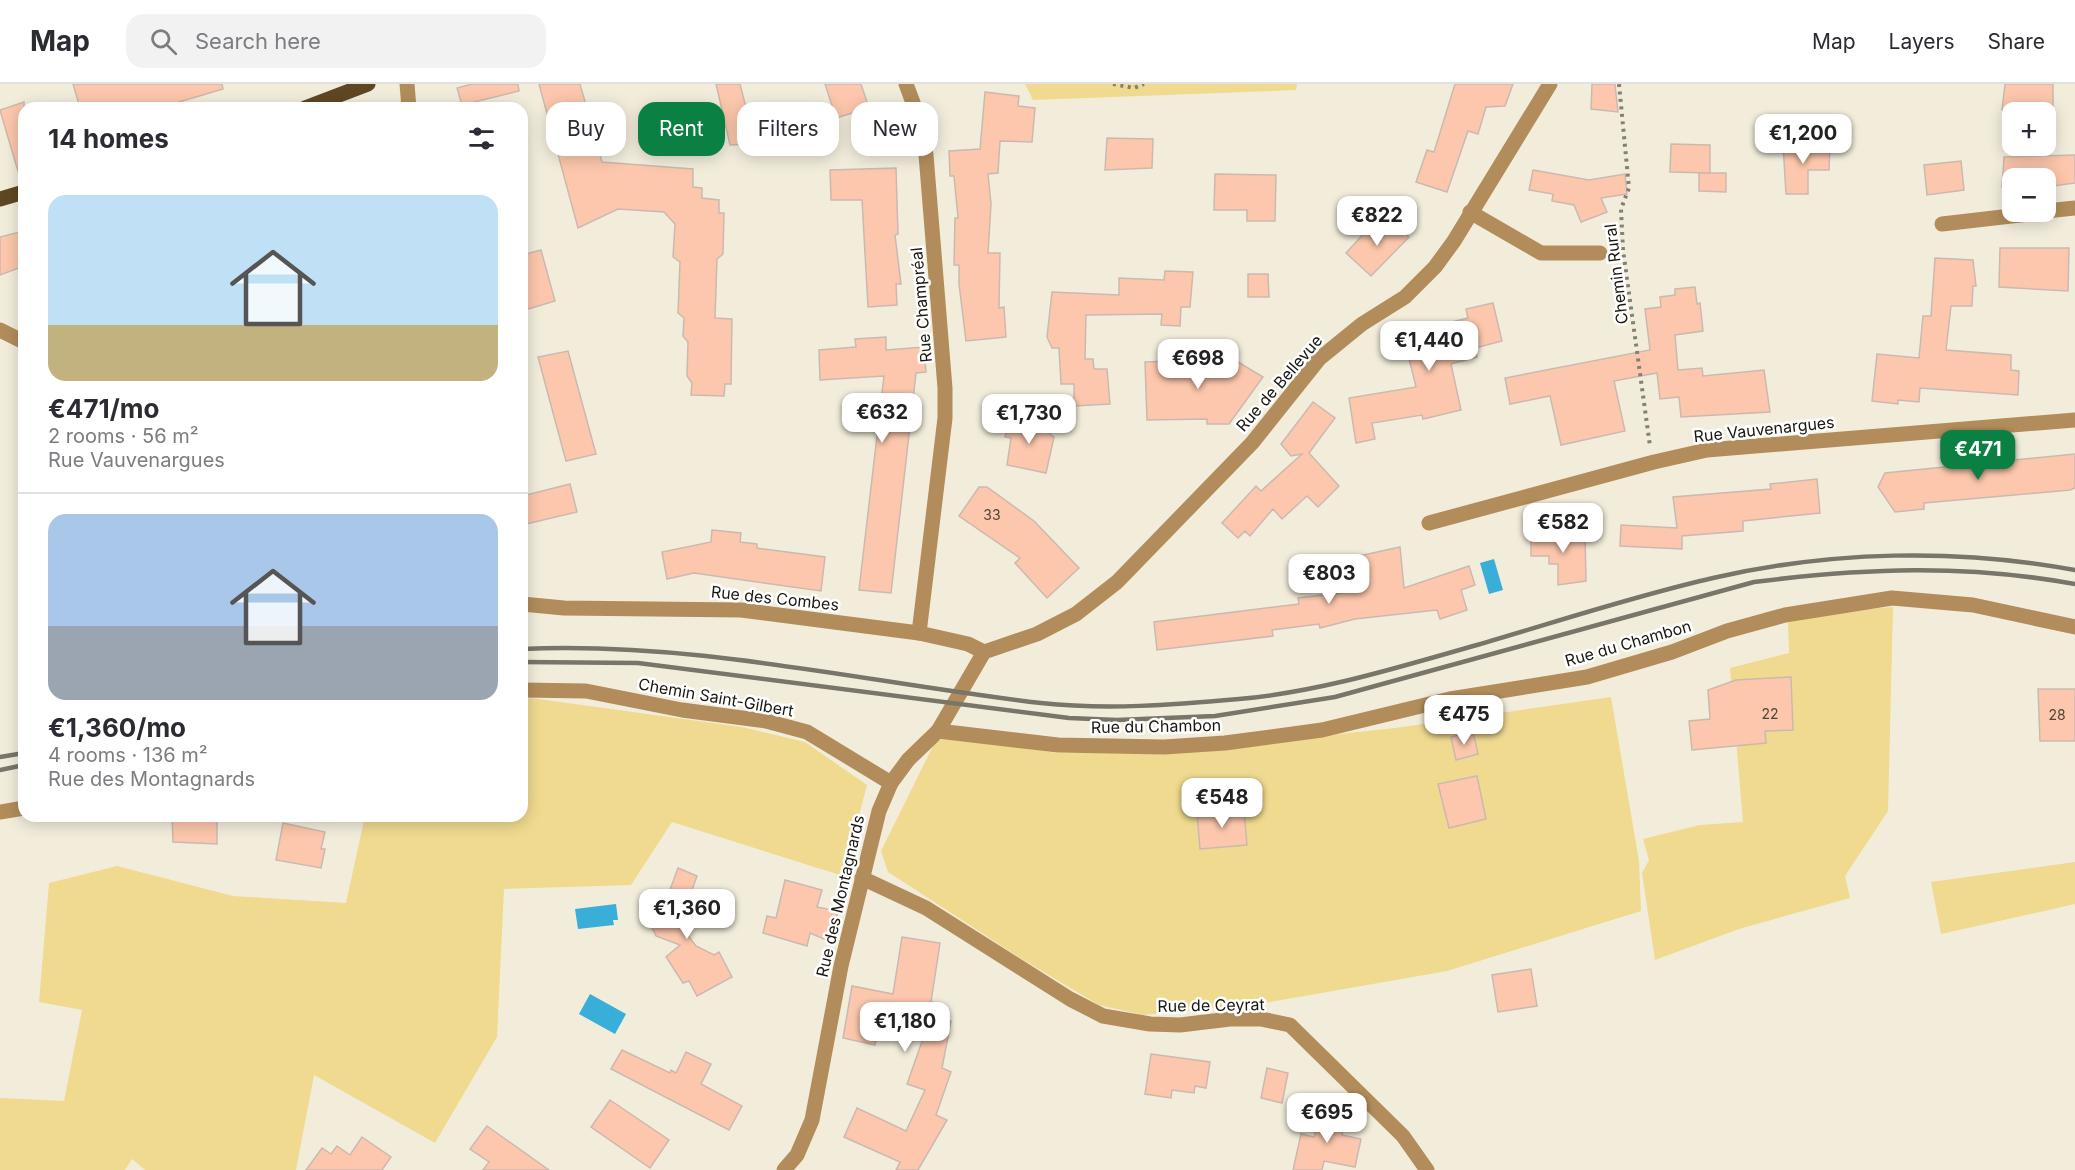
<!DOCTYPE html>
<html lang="en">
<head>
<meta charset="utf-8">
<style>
  :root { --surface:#fff; --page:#f2f2f3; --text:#2b2b33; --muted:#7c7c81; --line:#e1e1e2; --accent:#0b8043 }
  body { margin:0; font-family:Inter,sans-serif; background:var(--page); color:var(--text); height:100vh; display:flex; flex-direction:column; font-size:22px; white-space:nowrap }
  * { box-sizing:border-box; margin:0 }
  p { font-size:20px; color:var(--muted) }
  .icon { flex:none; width:33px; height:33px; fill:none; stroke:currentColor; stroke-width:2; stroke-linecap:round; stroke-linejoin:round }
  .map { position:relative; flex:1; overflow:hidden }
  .side { position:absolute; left:18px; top:18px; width:510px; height:720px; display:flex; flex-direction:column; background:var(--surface); border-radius:18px; box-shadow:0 3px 15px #0003 }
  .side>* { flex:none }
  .guide { position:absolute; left:546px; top:18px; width:570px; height:54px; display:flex; gap:12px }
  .buttons { position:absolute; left:2002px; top:18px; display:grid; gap:12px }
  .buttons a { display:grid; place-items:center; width:54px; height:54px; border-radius:12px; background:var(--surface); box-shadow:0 3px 15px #0003; font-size:30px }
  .price { position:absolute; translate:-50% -51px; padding:0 14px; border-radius:12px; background:#fff; color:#222; font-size:20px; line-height:39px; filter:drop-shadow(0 2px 3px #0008) }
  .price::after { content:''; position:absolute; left:50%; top:36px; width:18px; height:14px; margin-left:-9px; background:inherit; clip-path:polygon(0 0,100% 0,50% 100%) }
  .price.current { background:var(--accent); color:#fff }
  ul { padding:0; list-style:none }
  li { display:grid; align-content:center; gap:12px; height:318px; padding:0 30px }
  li+li { border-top:2px solid var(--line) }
  li span { display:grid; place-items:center; height:186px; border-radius:18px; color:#555 }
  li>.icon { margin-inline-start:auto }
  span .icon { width:108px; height:108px; fill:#fffc; stroke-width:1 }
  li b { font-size:26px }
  h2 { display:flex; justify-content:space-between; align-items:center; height:72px; padding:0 30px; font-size:26px }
  .tag { padding:0 21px; border-radius:18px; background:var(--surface); box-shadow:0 3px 15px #0003; font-size:21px; line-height:54px }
  .tag.current { background:var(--accent); color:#fff }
  header { display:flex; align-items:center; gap:36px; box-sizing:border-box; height:84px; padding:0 30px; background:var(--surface); border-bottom:2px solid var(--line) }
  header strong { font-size:28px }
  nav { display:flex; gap:33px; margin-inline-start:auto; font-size:21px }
  .search { width:420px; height:54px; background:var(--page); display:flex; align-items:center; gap:15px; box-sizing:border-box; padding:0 21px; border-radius:18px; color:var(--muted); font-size:22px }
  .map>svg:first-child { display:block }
</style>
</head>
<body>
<header>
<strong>Map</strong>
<div class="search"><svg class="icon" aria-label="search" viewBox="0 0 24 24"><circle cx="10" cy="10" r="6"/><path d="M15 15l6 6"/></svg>Search here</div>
<nav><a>Map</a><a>Layers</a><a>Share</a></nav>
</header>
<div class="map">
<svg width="2075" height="1086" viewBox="0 0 2075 1086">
  <rect width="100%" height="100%" fill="#f2eddb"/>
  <g fill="#efda8f">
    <polygon points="1025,0 1297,0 1296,6 1033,16"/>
    <polygon points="1893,523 1888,727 1845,792 1850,814 1739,845 1655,876 1642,789 1649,776 1643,755 1700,741 1743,738 1730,584 1789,569 1788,538 1853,526"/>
    <polygon points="1611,613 1639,777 1641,827 1447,887 1265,919 1143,931 1099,921 1025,877 888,788 881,767 935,658 949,653 1057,669 1182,667 1395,644"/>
    <polygon points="531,614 742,643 805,658 867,701 843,792 672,738 631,801 504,805 497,953 435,1059 314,991 296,1086 145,1086 132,1075 125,1086 0,1086 0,1014 64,1017 82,926 39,918 49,799 117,782 233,812 346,819 365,732 522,732 522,616"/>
    <polygon points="2075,778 2075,820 1941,850 1931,798"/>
  </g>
  <g fill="#38aed9">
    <polygon points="1494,475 1503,506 1489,510 1480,479"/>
    <polygon points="616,820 618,836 613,836 614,841 578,845 575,825"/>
    <polygon points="590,910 626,930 615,950 579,930"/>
  </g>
  <g fill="#fcc7ac" stroke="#cbb9b0" stroke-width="1.5">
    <polygon points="73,0 222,0 223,5 159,24 80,24"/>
    <polygon points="472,0 518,0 519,7 462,21 457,4"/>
    <polygon points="539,0 580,0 602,78 693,85 693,103 702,104 702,114 719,116 719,129 724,129 723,170 717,175 715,234 732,235 731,300 725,300 724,312 691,311 692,299 687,292 688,258 683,252 684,234 678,229 680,178 673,173 675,140 664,128 618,125 578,144"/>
    <polygon points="716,0 740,0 750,39 816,37 816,57 730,61"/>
    <polygon points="825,0 861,0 869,24 836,34"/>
    <polygon points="1455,0 1513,0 1505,22 1486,23 1478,50 1468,47 1447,108 1416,98 1427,66 1434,68"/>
    <polygon points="1592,0 1615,0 1618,28 1591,25"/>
    <polygon points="2005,0 2053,0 2053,24 2002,26"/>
    <polygon points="985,8 1019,12 1018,22 1035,24 1032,58 1000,57 998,89 988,90 991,120 988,169 1000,169 999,224 1004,223 1006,253 966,257 959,200 959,181 954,181 955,134 958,134 954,92 950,92 949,67 980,65"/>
    <polygon points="24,18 24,93 20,94 0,26"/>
    <polygon points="1107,54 1153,55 1152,84 1105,86"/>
    <polygon points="1671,60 1710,61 1710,89 1670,88"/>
    <polygon points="1783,60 1830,61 1829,86 1808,86 1808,110 1786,110"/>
    <polygon points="2075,71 2075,99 2046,103 2046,94 2013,94 2013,103 2002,103 2004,73"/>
    <polygon points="1961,77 1964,106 1927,111 1924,81"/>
    <polygon points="896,84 898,150 895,151 901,200 896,200 897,221 868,223 862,116 831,116 830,86"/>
    <polygon points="1533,86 1589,96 1625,90 1627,110 1601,114 1607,128 1581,138 1574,121 1552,117 1553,110 1529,106"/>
    <polygon points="1699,89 1726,89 1726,108 1699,107"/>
    <polygon points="1215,90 1276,91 1275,137 1247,137 1247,126 1214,126"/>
    <polygon points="1390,134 1409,153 1371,192 1346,169 1366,147 1372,153"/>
    <polygon points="24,147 24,182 0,191 0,153"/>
    <polygon points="2000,164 2069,164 2068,207 1999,203"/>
    <polygon points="541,166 555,217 528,225 522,206 522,171"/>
    <polygon points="1935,174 1973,176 1976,202 1973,202 1972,222 1951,222 1946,266 2011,271 2011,286 2019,287 2018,311 1920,304 1919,318 1898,316 1898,320 1872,317 1877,270 1919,274 1923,232 1931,232"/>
    <polygon points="1165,187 1193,188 1190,223 1181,223 1180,242 1161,241 1162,230 1086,231 1085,275 1093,275 1094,285 1107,285 1110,320 1074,322 1074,300 1061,300 1059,264 1052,264 1047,253 1052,208 1119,211 1119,194 1164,196"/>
    <polygon points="1248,190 1268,190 1269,213 1248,213"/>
    <polygon points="1695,203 1697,220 1700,219 1703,247 1675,251 1678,286 1702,284 1703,292 1764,286 1770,328 1681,333 1679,313 1660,315 1657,289 1614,297 1625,347 1561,361 1550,312 1510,320 1505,294 1650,266 1645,225 1661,223 1660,213 1675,211 1675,205"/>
    <polygon points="1493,219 1502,257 1475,264 1477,273 1451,280 1461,326 1423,335 1422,331 1372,339 1375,355 1356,359 1349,314 1416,303 1403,250 1468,234 1466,225"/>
    <polygon points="886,253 886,266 924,263 926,288 916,289 891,509 859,506 884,292 820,296 819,266 856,263 855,255"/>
    <polygon points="568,267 596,370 566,377 538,273"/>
    <polygon points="1233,275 1263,293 1229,340 1207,340 1207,335 1147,336 1145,278"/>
    <polygon points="1313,318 1335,334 1309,369 1339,402 1318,423 1307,412 1282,435 1273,425 1250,452 1245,447 1238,454 1222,439 1256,402 1261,407 1302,370 1291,372 1281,360"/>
    <polygon points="1010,334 1051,343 1050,350 1054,353 1046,389 1007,381 1011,354 1005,353"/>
    <polygon points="2075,370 2075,404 2070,406 1924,419 1924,425 1895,428 1878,403 1885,389"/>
    <polygon points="1817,395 1820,429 1743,437 1743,447 1682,452 1682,465 1620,462 1621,441 1677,444 1673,413 1771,405 1770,400"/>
    <polygon points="570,400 577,428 522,441 522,412"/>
    <polygon points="979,403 987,403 1034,437 1079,484 1047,514 1015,479 1020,474 959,432"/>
    <polygon points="712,446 741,449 740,458 757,460 757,464 825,473 821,507 694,489 667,495 662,468 711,458"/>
    <polygon points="1558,447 1585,447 1586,497 1558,501 1558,480 1549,480 1549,472 1531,472 1531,450 1558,451"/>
    <polygon points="1400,463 1404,504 1469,482 1475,501 1461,506 1467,526 1440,535 1437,526 1355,535 1320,544 1319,540 1272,546 1273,552 1157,566 1154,538 1299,520 1298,514 1348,508 1345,491 1357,490 1354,473"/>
    <polygon points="1791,593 1793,646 1765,647 1766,659 1692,666 1689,637 1710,635 1708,606 1736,596"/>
    <polygon points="2038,605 2075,605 2075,657 2040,657"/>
    <polygon points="1473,648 1478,670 1456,676 1451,653"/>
    <polygon points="1477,692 1486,735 1449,744 1438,700"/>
    <polygon points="1244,725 1247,761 1200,765 1197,729"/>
    <polygon points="172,732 217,732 217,760 173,758"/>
    <polygon points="283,739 325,748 321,765 325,765 321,784 276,776"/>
    <polygon points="678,784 697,792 680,841 696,862 714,871 719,868 732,893 697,912 689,897 683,899 666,873 680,861 656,852 643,825 660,833"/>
    <polygon points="785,796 822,806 817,823 838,827 831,858 810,849 807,862 763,849 767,832 776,834"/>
    <polygon points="902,853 940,859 931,918 941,920 938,934 951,937 942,984 951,988 936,1031 947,1036 918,1086 896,1086 900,1078 844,1053 857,1024 906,1047 925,1006 907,1000 925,949 879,939 875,961 843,954 852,902 893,910"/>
    <polygon points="1531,885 1537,922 1498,928 1492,891"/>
    <polygon points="622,966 670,989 671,986 676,989 686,968 711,980 701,1000 742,1022 729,1046 611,985"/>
    <polygon points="1151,970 1210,978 1206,1004 1195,1002 1194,1009 1172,1006 1171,1014 1145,1010"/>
    <polygon points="1267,984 1288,989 1282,1019 1261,1014"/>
    <polygon points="610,1016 669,1056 650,1084 591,1043"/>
    <polygon points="1321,1024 1347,1029 1342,1051 1361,1055 1355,1083 1324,1077 1322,1086 1293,1086 1301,1050 1314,1053"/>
    <polygon points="487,1042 549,1086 483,1086 489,1078 470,1065"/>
    <polygon points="362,1053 391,1073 382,1086 306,1086 322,1064 331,1070 337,1062 350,1071"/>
  </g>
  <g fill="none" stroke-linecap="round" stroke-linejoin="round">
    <g stroke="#848174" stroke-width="4" stroke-dasharray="3 4.5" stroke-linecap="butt">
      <polyline points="1113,0 1134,4 1144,0"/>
      <polyline points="1619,0 1629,104 1621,125 1623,166 1650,362"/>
    </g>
    <g stroke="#b28d5b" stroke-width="15">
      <polyline points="407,0 409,24"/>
      <polyline points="906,0 918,32 926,71 945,304 945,334 919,549"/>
      <polyline points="2046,127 2075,124"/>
      <polyline points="1470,128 1541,169 1600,169"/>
      <polyline points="1942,140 2046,128"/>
      <polyline points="0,246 24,258"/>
      <polyline points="1429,439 1654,378 1707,366 2075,336"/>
      <polyline points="522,520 564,524 741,526 919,549 968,560 984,568"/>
      <polyline points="984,568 1037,550 1076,530 1117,498 1252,359 1319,275 1362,240 1405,213 1435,183 1454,157 1550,0"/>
      <polyline points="522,606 586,607 682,626 766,637 807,648 891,699"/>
      <polyline points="938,647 1058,661 1164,663 1225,659 1322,646 1450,615 1587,593 1672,568 1727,547 1785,531 1892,514 1973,521 2075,543"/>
      <polyline points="0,728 24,724"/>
      <polyline points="862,794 926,824 1070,915 1103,932 1150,940 1180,941 1230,935 1261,935 1290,941 1403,1052 1427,1086"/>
      <polyline points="784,1086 797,1071 812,1036 841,882 879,727 891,699 908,676 938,647 984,568"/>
    </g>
    <g stroke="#604724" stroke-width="15">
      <polyline points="305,24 368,0"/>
      <polyline points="0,115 24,108"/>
    </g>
    <g stroke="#797569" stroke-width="4.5">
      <path d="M 522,565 C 696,557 869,599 1041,619 C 1106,626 1173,621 1239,615 C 1320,608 1399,583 1477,561 C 1556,538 1634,512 1713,494 C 1831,467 1956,464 2075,486"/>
      <path d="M 522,578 L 638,579 L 1069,634 L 1117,636 L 1215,632 L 1335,613 L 1754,498 C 1865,484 1964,480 2075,500"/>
      <polyline points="0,673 24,669"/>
      <polyline points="0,686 24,681"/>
    </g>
  </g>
  <g text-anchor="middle" stroke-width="5" stroke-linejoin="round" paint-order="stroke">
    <g font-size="14" fill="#524337">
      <text x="992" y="436">33</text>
      <text x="1770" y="635">22</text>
      <text x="2057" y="636">28</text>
    </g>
    <g font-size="16" fill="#191710" stroke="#fff">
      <text transform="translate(1616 190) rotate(-97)" y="6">Chemin Rural</text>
      <text transform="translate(921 221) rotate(-95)" y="6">Rue Champréal</text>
      <text transform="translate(1279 299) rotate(-49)" y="6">Rue de Bellevue</text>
      <text transform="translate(1764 345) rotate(-6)" y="6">Rue Vauvenargues</text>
      <text transform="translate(775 514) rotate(6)" y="6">Rue des Combes</text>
      <text transform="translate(1628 559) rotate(-16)" y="6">Rue du Chambon</text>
      <text transform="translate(716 613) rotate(10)" y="6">Chemin Saint-Gilbert</text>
      <text transform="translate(1156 642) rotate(-1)" y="6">Rue du Chambon</text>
      <text transform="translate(840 812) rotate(-77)" y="6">Rue des Montagnards</text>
      <text transform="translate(1211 921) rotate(-1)" y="6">Rue de Ceyrat</text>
    </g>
  </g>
</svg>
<div class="buttons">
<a>+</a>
<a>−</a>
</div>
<b class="price" style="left:1803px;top:81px">€1,200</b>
<b class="price" style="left:1377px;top:163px">€822</b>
<b class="price" style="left:1429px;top:288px">€1,440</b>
<b class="price" style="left:1198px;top:306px">€698</b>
<b class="price" style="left:882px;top:360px">€632</b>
<b class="price" style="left:1029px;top:361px">€1,730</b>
<b class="price current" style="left:1978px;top:397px">€471</b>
<b class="price" style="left:1563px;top:470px">€582</b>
<b class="price" style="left:1329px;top:521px">€803</b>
<b class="price" style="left:1464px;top:662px">€475</b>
<b class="price" style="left:1222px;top:745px">€548</b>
<b class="price" style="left:687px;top:856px">€1,360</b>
<b class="price" style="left:905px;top:969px">€1,180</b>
<b class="price" style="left:1327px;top:1060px">€695</b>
<div class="guide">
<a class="tag">Buy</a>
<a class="tag current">Rent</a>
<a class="tag">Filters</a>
<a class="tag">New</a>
</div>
<section class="side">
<h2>14 homes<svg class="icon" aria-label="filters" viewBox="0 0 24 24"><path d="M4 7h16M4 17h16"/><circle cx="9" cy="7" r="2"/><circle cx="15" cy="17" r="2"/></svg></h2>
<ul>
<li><span style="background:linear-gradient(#bfe0f5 70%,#c2b280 0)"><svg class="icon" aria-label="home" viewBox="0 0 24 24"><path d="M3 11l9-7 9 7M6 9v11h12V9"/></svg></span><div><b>€471/mo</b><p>2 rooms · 56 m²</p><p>Rue Vauvenargues</p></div></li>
<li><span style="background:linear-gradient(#a9c7e8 60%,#9aa5b1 0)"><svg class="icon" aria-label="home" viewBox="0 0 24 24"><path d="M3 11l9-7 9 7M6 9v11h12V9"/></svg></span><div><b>€1,360/mo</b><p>4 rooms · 136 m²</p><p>Rue des Montagnards</p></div></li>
</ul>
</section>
</div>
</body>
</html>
